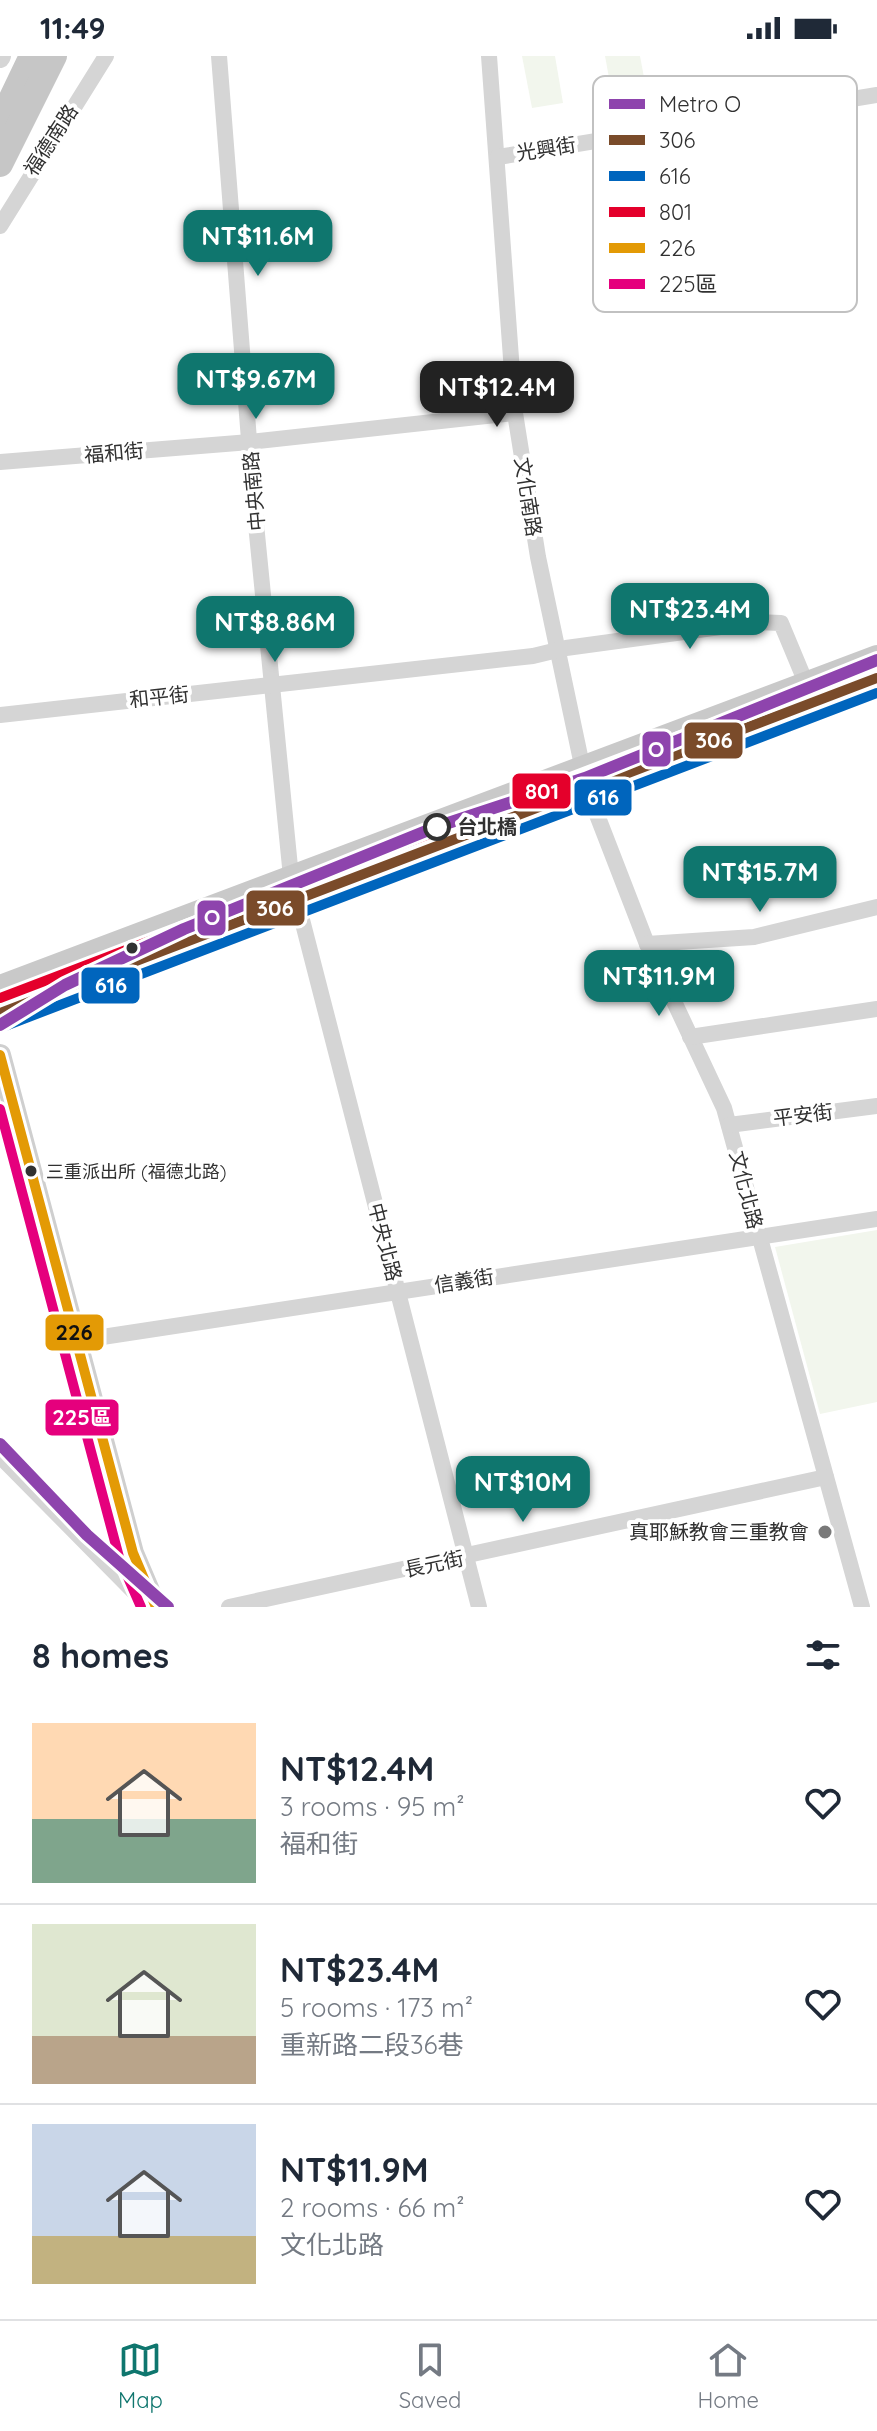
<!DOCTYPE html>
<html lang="en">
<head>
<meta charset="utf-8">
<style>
  :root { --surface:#fff; --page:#f6f6f7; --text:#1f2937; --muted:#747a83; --line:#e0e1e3; --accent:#0f766e }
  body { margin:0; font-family:Quicksand,"Noto Sans TC",sans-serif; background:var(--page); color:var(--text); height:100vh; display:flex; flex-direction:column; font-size:30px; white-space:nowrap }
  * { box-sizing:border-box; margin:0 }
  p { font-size:26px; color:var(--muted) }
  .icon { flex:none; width:44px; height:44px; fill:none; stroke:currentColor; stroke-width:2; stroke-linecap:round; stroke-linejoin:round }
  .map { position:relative; height:1551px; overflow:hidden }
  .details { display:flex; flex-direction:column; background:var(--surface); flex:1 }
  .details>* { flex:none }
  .price { position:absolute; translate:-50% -68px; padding:0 18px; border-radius:16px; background:var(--accent); color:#fff; font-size:26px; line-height:52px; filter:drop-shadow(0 2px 4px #0008) }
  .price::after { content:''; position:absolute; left:50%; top:48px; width:24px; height:18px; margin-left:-12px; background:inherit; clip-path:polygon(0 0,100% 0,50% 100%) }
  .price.on { background:#222; color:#fff }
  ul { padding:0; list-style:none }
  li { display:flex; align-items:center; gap:24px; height:200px; padding:0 32px }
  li+li { border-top:2px solid var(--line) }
  li span { display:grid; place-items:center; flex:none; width:224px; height:160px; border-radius:0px; color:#555 }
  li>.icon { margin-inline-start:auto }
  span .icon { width:96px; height:96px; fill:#fffc; stroke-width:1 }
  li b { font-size:34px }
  h2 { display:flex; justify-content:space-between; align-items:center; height:96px; padding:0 32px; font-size:34px }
  .status { display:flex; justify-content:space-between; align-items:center; height:56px; padding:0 40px; background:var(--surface); direction:ltr }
  .status svg { height:22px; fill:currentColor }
  .dock { display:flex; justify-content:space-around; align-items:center; height:112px; border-top:2px solid var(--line); background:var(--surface); font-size:22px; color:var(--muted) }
  .dock a { display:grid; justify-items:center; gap:4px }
  .dock .on { color:var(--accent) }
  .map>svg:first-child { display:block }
</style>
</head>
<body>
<div class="status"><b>11:49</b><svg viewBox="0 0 49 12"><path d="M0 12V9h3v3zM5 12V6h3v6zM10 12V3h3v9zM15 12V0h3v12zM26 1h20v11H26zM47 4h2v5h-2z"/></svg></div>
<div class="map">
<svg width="877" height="1551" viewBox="0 0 877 1551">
  <rect width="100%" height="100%" fill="#fff"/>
  <g fill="#f2f6ed">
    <polygon points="522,0 555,0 563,47 532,52"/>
    <polygon points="605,0 640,0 646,32 612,38"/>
    <polygon points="877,1174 877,1346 820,1358 775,1191"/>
  </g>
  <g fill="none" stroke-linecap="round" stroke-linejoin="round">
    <g stroke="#d5d5d5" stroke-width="16">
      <polyline points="219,0 254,448 291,821 479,1551"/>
      <polyline points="489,0 515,357 538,501 587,733 647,888 724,1052 862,1551"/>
      <polyline points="498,101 877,39"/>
      <polyline points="0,170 106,0"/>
      <polyline points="0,406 250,386 515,357"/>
      <polyline points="0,659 533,600 566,592 757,566 781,567 806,627"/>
      <polyline points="647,888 754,881 877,851"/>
      <polyline points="690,981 877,953"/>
      <polyline points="729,1069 877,1050"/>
      <polyline points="76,1285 877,1163"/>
      <polyline points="0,1400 149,1551"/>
      <polyline points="229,1551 826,1421"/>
    </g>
    <polyline stroke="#d5d5d5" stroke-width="20" points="0,2 1,0"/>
    <polyline stroke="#cfcfcf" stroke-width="22" points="0,999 133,1497 156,1551"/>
    <g stroke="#c9c9c9" stroke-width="24">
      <polyline points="0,931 877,601"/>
      <polyline points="0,957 877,622"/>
    </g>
    <g stroke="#c6c6c6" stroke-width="26">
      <polyline points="0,67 32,0"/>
      <polyline points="0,108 54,0"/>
    </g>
    <g stroke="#fff" stroke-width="16">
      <polyline id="bus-1" points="0,957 877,622"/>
    </g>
    <g stroke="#fff" stroke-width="16">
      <polyline id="bus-2" points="5,970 877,637"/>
    </g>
    <g stroke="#fff" stroke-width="16">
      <polyline id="bus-3" points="0,942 872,609"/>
    </g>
    <g stroke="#fff" stroke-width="16">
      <polyline id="bus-4" points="0,999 133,1497 156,1551"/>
    </g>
    <g stroke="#fff" stroke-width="16">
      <polyline id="bus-5" points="0,1053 119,1501 141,1551"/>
    </g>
    <use href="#bus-1" stroke="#7a4b2a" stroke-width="10"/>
    <use href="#bus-2" stroke="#0065bd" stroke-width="10"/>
    <use href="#bus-3" stroke="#e4002b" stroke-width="10"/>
    <use href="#bus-4" stroke="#e39a05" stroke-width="10"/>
    <use href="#bus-5" stroke="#e5007d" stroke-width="10"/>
    <g stroke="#fff" stroke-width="18">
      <g id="metro-1">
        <polyline points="0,969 65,929 184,873 436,771 585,722 877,604"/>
        <polyline points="0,1388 87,1479 168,1551"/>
      </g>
    </g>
    <use href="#metro-1" stroke="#8e44ad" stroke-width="12"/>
  </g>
  <circle fill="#fff" stroke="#313131" stroke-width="4" cx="437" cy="771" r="12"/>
  <g fill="#313131" stroke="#fff" stroke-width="3">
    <circle cx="132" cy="892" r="7"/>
    <circle cx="31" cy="1115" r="7"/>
  </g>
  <circle fill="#797979" stroke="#fff" stroke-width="3" cx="825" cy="1476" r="8"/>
  <g text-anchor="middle" stroke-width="8" stroke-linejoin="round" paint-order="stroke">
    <g font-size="18" fill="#313131" stroke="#fff" text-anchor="start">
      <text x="46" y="1122">三重派出所 (福德北路)</text>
    </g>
    <g font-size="20" fill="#313131" stroke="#fff">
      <text transform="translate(51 84) rotate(-57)" y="7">福德南路</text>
      <text transform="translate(546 93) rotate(-9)" y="7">光興街</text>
      <text transform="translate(114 397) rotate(-5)" y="7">福和街</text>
      <text transform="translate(254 435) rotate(-95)" y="7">中央南路</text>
      <text transform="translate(528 441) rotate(81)" y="7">文化南路</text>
      <text transform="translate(159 641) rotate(-6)" y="7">和平街</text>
      <text transform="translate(803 1059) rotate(-7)" y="7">平安街</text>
      <text transform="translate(746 1134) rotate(76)" y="7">文化北路</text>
      <text transform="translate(385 1186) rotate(76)" y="7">中央北路</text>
      <text transform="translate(464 1225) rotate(-9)" y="7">信義街</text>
      <text transform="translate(434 1508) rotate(-12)" y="7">長元街</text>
    </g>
    <g font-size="20" font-weight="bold" fill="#313131" stroke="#fff" text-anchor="start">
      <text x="457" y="778">台北橋</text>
    </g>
    <g font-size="20" fill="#313131" stroke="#fff" text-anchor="end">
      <text x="809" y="1483">真耶穌教會三重教會</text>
    </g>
  </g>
  <rect x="593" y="20" width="264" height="236" rx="12" fill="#fff" stroke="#c1c1c1" stroke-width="2"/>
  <rect x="609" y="43" width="36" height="10" fill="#8e44ad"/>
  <rect x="609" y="79" width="36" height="10" fill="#7a4b2a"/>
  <rect x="609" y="115" width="36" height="10" fill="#0065bd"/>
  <rect x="609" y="151" width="36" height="10" fill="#e4002b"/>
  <rect x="609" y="187" width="36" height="10" fill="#e39a05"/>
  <rect x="609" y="223" width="36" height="10" fill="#e5007d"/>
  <g font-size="22" fill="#313131">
    <text x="659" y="56">Metro O</text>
    <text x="659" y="92">306</text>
    <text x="659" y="128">616</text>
    <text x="659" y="164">801</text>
    <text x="659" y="200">226</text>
    <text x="659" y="236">225區</text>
  </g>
  <g stroke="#fff" stroke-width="3">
    <rect x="683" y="665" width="61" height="39" rx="8" fill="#7a4b2a"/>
    <rect x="641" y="674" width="31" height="38" rx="8" fill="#8e44ad"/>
    <rect x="511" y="716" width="61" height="38" rx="8" fill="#e4002b"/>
    <rect x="573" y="722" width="60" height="39" rx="8" fill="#0065bd"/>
    <rect x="245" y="833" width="61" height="38" rx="8" fill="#7a4b2a"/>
    <rect x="196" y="843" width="31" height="38" rx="8" fill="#8e44ad"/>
    <rect x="80" y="910" width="61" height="39" rx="8" fill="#0065bd"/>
    <rect x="44" y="1257" width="61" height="39" rx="8" fill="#e39a05"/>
    <rect x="44" y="1342" width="76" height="39" rx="8" fill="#e5007d"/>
  </g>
  <g font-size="22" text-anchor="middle" font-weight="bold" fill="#fff">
    <text x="714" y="692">306</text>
    <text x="656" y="701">O</text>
    <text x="542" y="743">801</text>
    <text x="603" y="749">616</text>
    <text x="275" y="860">306</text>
    <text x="212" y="869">O</text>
    <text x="111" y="937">616</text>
    <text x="82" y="1369">225區</text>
  </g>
  <g font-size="22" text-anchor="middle" font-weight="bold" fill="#111">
    <text x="74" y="1284">226</text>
  </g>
</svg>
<b class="price" style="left:258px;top:222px">NT$11.6M</b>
<b class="price" style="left:256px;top:365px">NT$9.67M</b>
<b class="price on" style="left:497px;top:373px">NT$12.4M</b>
<b class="price" style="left:690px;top:595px">NT$23.4M</b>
<b class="price" style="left:275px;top:608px">NT$8.86M</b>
<b class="price" style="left:760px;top:858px">NT$15.7M</b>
<b class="price" style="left:659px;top:962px">NT$11.9M</b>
<b class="price" style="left:523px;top:1468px">NT$10M</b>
</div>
<section class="details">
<h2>8 homes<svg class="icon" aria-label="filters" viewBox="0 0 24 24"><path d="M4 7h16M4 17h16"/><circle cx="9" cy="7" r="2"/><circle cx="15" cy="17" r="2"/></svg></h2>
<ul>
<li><span style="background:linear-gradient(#ffd9b3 60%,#7fa58c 0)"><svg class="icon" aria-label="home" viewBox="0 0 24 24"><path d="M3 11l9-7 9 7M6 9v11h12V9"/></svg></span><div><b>NT$12.4M</b><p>3 rooms · 95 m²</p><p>福和街</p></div><svg class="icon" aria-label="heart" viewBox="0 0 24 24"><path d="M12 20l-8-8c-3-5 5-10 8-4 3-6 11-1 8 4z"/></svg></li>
<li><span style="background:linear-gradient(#dfe7d0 70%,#b9a48a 0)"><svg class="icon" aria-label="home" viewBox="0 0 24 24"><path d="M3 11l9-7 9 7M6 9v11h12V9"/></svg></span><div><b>NT$23.4M</b><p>5 rooms · 173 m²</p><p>重新路二段36巷</p></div><svg class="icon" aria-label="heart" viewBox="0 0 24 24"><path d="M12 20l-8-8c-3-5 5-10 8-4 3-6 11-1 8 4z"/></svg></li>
<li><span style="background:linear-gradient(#c9d6e8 70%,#c2b280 0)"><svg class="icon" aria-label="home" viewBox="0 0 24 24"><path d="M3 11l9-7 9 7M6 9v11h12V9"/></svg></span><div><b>NT$11.9M</b><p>2 rooms · 66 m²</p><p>文化北路</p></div><svg class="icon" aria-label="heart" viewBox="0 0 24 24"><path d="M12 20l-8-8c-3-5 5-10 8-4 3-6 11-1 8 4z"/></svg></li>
</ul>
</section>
<nav class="dock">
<a class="on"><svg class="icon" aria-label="map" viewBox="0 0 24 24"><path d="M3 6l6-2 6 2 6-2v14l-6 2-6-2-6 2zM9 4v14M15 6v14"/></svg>Map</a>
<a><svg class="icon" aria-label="saved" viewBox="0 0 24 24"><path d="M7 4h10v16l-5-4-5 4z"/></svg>Saved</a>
<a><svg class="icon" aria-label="home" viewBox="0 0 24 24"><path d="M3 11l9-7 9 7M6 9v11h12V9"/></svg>Home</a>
</nav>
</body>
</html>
